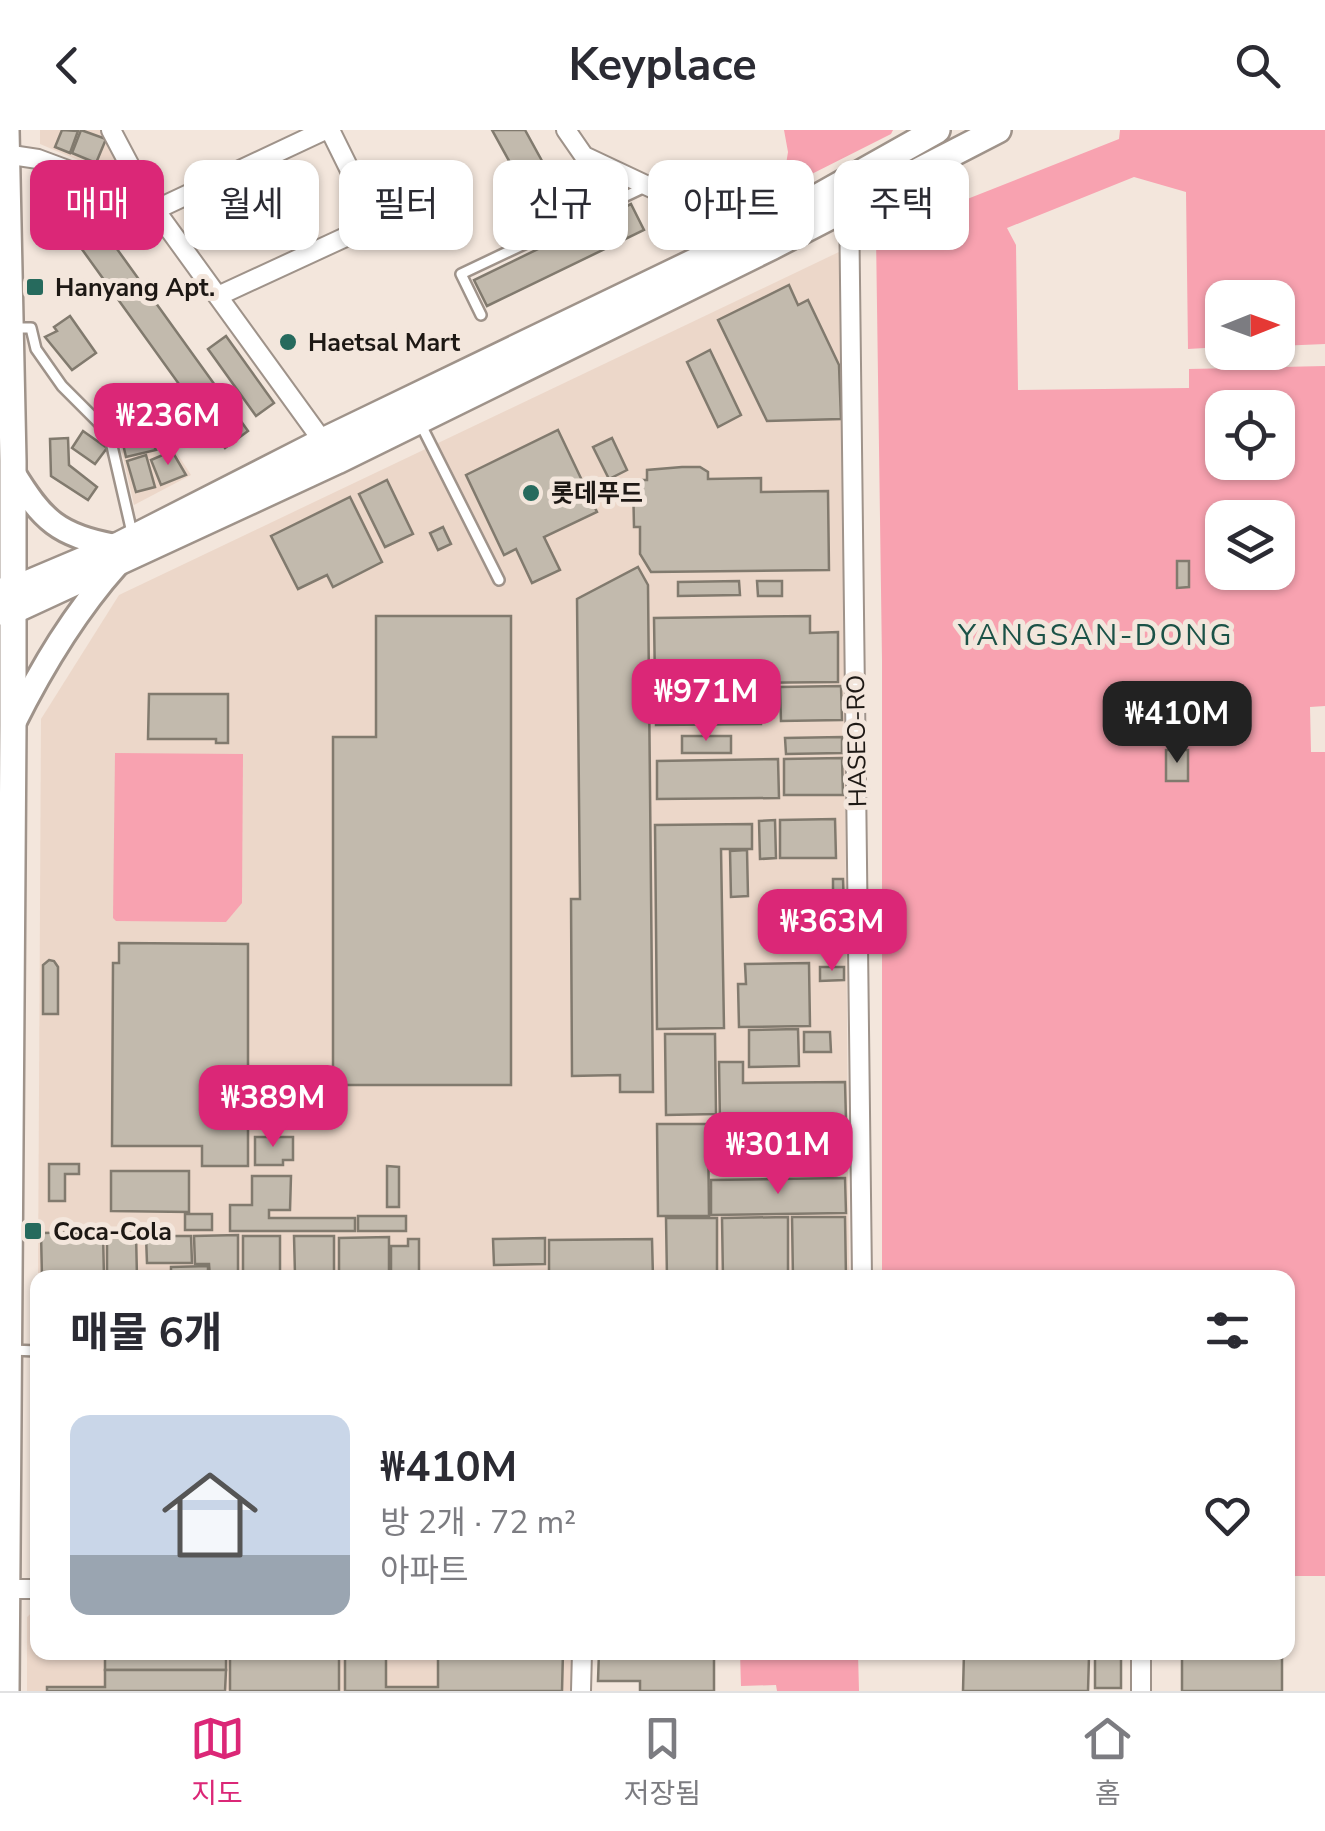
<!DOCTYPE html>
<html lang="ko">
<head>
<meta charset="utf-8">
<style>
  :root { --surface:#fff; --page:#f2f2f3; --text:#2b2b33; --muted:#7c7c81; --line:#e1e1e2; --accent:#db2777 }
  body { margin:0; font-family:"Nunito Sans","Noto Sans KR",sans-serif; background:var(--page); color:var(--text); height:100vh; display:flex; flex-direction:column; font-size:38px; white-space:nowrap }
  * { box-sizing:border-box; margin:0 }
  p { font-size:32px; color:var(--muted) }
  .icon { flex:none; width:55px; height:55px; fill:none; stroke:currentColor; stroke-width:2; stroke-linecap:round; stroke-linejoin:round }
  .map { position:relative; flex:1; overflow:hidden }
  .sheet { position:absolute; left:30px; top:1140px; width:1265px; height:390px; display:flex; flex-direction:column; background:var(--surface); border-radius:20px; box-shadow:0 2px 8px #0004 }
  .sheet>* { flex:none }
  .hud { position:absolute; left:30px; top:30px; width:1265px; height:90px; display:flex; gap:20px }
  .needle { width:65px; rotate:89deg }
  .controls { position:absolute; left:1205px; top:150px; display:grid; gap:20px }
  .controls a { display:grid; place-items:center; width:90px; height:90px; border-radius:20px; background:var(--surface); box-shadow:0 2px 8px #0004; font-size:50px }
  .price { position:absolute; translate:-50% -85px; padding:0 22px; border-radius:20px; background:var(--accent); color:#fff; font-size:32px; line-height:65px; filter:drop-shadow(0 2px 5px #0008) }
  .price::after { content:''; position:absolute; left:50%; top:60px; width:30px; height:22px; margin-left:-15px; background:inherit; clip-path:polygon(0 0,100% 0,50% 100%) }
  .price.selected { background:#222; color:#fff }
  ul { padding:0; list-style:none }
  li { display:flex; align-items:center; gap:30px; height:250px; padding:0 40px }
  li+li { border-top:2px solid var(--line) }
  li span { display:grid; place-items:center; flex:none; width:280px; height:200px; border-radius:20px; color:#555 }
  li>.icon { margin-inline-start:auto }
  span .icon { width:120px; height:120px; fill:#fffc; stroke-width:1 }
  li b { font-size:42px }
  h2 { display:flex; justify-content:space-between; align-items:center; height:120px; padding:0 40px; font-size:42px }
  .pill { padding:0 35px; border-radius:20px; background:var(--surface); box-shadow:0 2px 8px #0004; font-size:35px; line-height:90px }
  .pill.selected { background:var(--accent); color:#fff }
  header { display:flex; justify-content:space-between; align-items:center; height:130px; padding:0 40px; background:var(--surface); font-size:45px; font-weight:700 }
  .dock { display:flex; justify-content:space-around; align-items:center; height:140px; border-top:2px solid var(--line); background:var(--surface); font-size:28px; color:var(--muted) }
  .dock a { display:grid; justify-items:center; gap:5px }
  .dock .selected { color:var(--accent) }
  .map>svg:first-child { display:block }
</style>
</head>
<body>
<header><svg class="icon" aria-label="back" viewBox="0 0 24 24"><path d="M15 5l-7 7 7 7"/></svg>Keyplace<svg class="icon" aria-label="search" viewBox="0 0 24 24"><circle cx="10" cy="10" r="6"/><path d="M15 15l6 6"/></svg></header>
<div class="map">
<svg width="1325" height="1561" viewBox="0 0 1325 1561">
  <rect width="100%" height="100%" fill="#f3e6dc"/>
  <g fill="#ecd7c9">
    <polygon points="40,0 106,0 128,51 40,14"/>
    <polygon points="841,121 849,1147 38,1148 41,589 119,465"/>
    <polygon points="132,278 160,319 171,314 191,345 134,375 118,305 110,292"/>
    <polygon points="37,1478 38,1522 573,1523 572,1561 27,1561 27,1487"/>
  </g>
  <g fill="#f8a2b0" fill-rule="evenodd">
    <polygon points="784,0 893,0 891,4 782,59 788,22"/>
    <path d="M 1120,0 L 1325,0 L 1325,214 L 1278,216 L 1278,168 L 1222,168 L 1222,217 L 1188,219 L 1186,62 L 1134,47 L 1007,98 L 1016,115 L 1018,260 L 1189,258 L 1189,239 L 1325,236 L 1325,576 L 1310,577 L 1311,622 L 1325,622 L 1325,1446 L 1288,1446 L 1288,1148 L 882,1147 L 882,530 L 876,105 L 1119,9 ZM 1222,278 L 1278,278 L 1278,332 L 1222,332 ZM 1222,388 L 1278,388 L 1278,442 L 1222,442 Z"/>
    <polygon points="115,623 243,624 242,773 226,792 116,791 113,788"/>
    <polygon points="740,1523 858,1523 859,1561 777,1561 776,1555 741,1556"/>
  </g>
  <g fill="#c2baad" stroke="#817a6e" stroke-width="2.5">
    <polygon points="62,0 78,1 70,23 55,17"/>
    <polygon points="81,0 106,9 96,33 72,23"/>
    <polygon points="492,0 525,0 564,71 539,85"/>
    <polygon points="81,69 248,301 225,318 58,86"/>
    <polygon points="631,74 644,100 487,176 474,150"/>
    <polygon points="789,155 798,175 808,170 839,235 841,289 767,291 718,190"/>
    <polygon points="70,186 96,223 72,240 45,207 57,201 54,197"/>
    <polygon points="226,206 274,273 256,286 208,219"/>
    <polygon points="710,220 741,285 718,297 687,232"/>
    <polygon points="143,296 156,320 126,327 120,301"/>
    <polygon points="558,300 597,382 544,407 560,440 532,453 516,419 504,425 466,345"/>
    <polygon points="83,301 107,318 95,334 72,318"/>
    <polygon points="68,308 69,335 97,357 88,370 51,346 50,309"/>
    <polygon points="612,308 627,340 609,349 593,317"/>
    <polygon points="172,321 186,345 161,355 151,330"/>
    <polygon points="146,325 155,357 136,362 127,331"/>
    <polygon points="682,337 700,337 708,342 708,349 761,348 761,362 828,361 829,440 651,442 640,424 640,397 634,397 633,350 647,350 647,340"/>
    <polygon points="387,350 413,404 385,417 359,364"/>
    <polygon points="350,367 382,432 333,457 327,445 298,459 271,406"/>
    <polygon points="443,397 451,414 438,420 430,403"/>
    <polygon points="1177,431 1189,431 1189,457 1177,458"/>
    <polygon points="638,437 648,455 653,962 620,962 620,945 572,946 571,769 580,769 577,469"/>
    <polygon points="739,451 740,465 678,466 678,452"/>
    <polygon points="757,451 782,451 782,466 758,466"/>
    <polygon points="376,486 511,486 511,955 333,955 333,607 376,607"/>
    <polygon points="810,486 810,503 838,502 838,552 655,554 654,488"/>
    <polygon points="841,556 842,590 781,591 780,557"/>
    <polygon points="656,558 684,558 684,566 776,565 776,578 761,578 761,594 656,595"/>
    <polygon points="149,564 228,564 228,613 216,613 216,609 148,609"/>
    <rect x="682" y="606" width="49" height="17"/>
    <polygon points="842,607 842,623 786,624 785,608"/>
    <rect x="1166" y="620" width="22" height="31"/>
    <polygon points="842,628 843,665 784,665 784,629"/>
    <polygon points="778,629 779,668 657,669 657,631"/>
    <polygon points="835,689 836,728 780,728 780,690"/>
    <polygon points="775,690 776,728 760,729 759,691"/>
    <polygon points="752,694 752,719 721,719 724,898 657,899 655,695"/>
    <polygon points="747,720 748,766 731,767 730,721"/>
    <polygon points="833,749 843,749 844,779 833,779"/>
    <polygon points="779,777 807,779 805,820 777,818"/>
    <polygon points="825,786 844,787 843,805 824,804"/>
    <polygon points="119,813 248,814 248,1036 202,1036 202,1016 112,1016 113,833 119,833"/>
    <polygon points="49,830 54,831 58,837 58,884 43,884 43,835"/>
    <polygon points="809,833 810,896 739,897 738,854 746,854 745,834"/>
    <polygon points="820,837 844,837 844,850 820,851"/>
    <polygon points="798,899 799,936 749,937 749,900"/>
    <polygon points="804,902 830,902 831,922 804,922"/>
    <polygon points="665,904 715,904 716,984 666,985"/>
    <polygon points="719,932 743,932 743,953 845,952 846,991 720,993"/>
    <polygon points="657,994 708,994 709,1086 658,1086"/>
    <polygon points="824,995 846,995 846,1031 825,1032"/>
    <polygon points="823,996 823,1021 711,1018 711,997"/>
    <polygon points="255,1007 293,1007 293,1030 283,1030 283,1035 255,1035"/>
    <polygon points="49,1034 79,1034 79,1044 65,1044 65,1071 49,1071"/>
    <polygon points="387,1036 399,1037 399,1077 387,1077"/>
    <polygon points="111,1041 189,1041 189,1082 111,1081"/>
    <polygon points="252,1046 291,1046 290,1080 269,1080 269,1088 355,1088 355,1101 230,1101 230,1075 252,1075"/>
    <polygon points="845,1048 846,1083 711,1085 711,1050"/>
    <rect x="185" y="1084" width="27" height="16"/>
    <rect x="358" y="1086" width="48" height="15"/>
    <polygon points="788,1087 788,1144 731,1144 731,1148 723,1148 722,1088"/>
    <polygon points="792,1087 845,1087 846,1148 793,1148"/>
    <polygon points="666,1088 717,1088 717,1148 667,1148"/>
    <polygon points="103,1102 104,1148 42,1148 41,1103"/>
    <polygon points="107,1103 136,1103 137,1148 107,1148"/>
    <polygon points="238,1105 238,1148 210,1148 209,1134 195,1134 194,1106"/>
    <polygon points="146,1106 191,1106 192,1133 147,1133"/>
    <rect x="243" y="1106" width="37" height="42"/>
    <polygon points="294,1106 334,1106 334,1148 286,1148 286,1144 295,1144"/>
    <polygon points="389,1107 389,1148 339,1148 339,1108"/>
    <polygon points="545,1108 545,1134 494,1135 493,1109"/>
    <polygon points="408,1109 419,1109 419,1148 391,1148 391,1116 408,1116"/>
    <polygon points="652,1109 653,1148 549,1148 549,1110"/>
    <polygon points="208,1136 208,1148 171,1148 171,1137"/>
    <rect x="105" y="1522" width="121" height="18"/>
    <rect x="230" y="1522" width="109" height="39"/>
    <polygon points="345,1522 386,1522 386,1557 438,1557 438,1522 563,1522 562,1561 345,1561"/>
    <polygon points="599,1522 714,1522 714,1561 640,1561 640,1551 598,1551"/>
    <polygon points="964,1522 1066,1522 1066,1525 1089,1526 1088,1561 963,1561"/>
    <rect x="1095" y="1522" width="26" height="36"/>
    <rect x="1182" y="1522" width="100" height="39"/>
    <polygon points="105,1540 226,1540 225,1561 47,1561 47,1557 105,1557"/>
  </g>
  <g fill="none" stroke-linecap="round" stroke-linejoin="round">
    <g stroke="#9f938a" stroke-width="14">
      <g id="service">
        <polyline points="481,185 461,144 645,57"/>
        <polyline points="12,198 31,198 36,219 62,256 109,303 133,407"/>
        <polyline points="421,295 499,450"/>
        <polyline points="10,1220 38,1221"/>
      </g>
    </g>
    <g stroke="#9f938a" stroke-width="22">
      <g id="minor">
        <polyline points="111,0 148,70 327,317"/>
        <polyline points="566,0 584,26 758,108"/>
        <polyline points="5,24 38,29 148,70"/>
        <polyline points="849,68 862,1148"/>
        <polyline points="155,80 325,0"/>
        <polyline points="218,166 376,93 330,0"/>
        <polyline points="0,1459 38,1459"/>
        <polyline points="1141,1522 1141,1561"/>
        <polyline points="581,1561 582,1522"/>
      </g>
    </g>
    <g stroke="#9f938a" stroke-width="28">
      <g id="tertiary">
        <path d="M 13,342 C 42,390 59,406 115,416"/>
        <path d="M 13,595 C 42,537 74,483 117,435"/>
      </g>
    </g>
    <g stroke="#9f938a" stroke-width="30">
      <g id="secondary">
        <polyline points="1,461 12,460 121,414 323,311 752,104 937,0"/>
        <polyline points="0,482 13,481 337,331 771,117 998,0"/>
        <polyline points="6,1561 13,595 13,331 6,0"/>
      </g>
    </g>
    <use href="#service" stroke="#fff" stroke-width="9"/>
    <use href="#minor" stroke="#fff" stroke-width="18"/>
    <use href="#tertiary" stroke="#fff" stroke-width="22"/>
    <use href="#secondary" stroke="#fff" stroke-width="25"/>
  </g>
  <g fill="#266a5d" stroke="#f3e6dc" stroke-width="4">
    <rect x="25" y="147" width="20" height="20" rx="5"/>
    <circle cx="288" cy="212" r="10"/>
    <circle cx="531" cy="363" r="10"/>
    <rect x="23" y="1091" width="20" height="20" rx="5"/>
  </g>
  <g text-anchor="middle" stroke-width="10" stroke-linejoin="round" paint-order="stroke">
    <g font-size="25" font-weight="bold" fill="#1d1814" stroke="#f3e6dc" text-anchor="start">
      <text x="55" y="166">Hanyang Apt.</text>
      <text x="308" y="221">Haetsal Mart</text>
      <text x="551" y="372">롯데푸드</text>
      <text x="53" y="1110">Coca-Cola</text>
    </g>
    <g font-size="25" fill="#1d1814" stroke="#f3e6dc">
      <text transform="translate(856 611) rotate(-91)" y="9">HASEO-RO</text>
    </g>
    <g font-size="30" letter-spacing="2.5" fill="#1b5247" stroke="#f3e6dc">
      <text x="1096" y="515">YANGSAN-DONG</text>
    </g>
  </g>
</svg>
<div class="controls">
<a><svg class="needle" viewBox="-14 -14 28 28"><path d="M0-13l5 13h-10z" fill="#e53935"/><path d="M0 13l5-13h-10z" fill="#7c7c81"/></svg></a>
<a><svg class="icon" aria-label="locate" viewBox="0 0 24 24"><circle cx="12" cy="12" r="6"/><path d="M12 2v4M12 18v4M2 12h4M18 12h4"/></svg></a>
<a><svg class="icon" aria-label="layers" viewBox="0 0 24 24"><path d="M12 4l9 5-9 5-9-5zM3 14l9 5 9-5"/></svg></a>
</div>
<b class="price" style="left:168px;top:338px">₩236M</b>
<b class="price" style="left:706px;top:614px">₩971M</b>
<b class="price selected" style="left:1177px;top:636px">₩410M</b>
<b class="price" style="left:832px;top:844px">₩363M</b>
<b class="price" style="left:273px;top:1020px">₩389M</b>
<b class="price" style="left:778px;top:1067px">₩301M</b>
<div class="hud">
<a class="pill selected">매매</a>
<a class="pill">월세</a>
<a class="pill">필터</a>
<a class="pill">신규</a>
<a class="pill">아파트</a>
<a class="pill">주택</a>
</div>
<section class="sheet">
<h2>매물 6개<svg class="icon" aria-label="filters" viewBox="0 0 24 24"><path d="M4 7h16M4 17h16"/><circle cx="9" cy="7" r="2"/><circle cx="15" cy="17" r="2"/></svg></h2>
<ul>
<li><span style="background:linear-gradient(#c9d6e8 70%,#9aa5b1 0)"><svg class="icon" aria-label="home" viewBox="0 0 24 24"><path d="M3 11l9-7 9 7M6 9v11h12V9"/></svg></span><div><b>₩410M</b><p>방 2개 · 72 m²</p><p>아파트</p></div><svg class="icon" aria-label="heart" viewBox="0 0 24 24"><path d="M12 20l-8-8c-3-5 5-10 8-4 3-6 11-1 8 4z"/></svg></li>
</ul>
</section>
</div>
<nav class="dock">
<a class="selected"><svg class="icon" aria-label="map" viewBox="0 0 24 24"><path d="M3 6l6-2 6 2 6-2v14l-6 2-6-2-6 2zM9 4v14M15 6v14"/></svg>지도</a>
<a><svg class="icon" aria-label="saved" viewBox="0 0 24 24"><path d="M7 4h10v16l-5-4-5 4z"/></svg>저장됨</a>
<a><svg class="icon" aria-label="home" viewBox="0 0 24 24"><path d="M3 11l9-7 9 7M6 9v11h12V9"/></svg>홈</a>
</nav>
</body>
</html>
